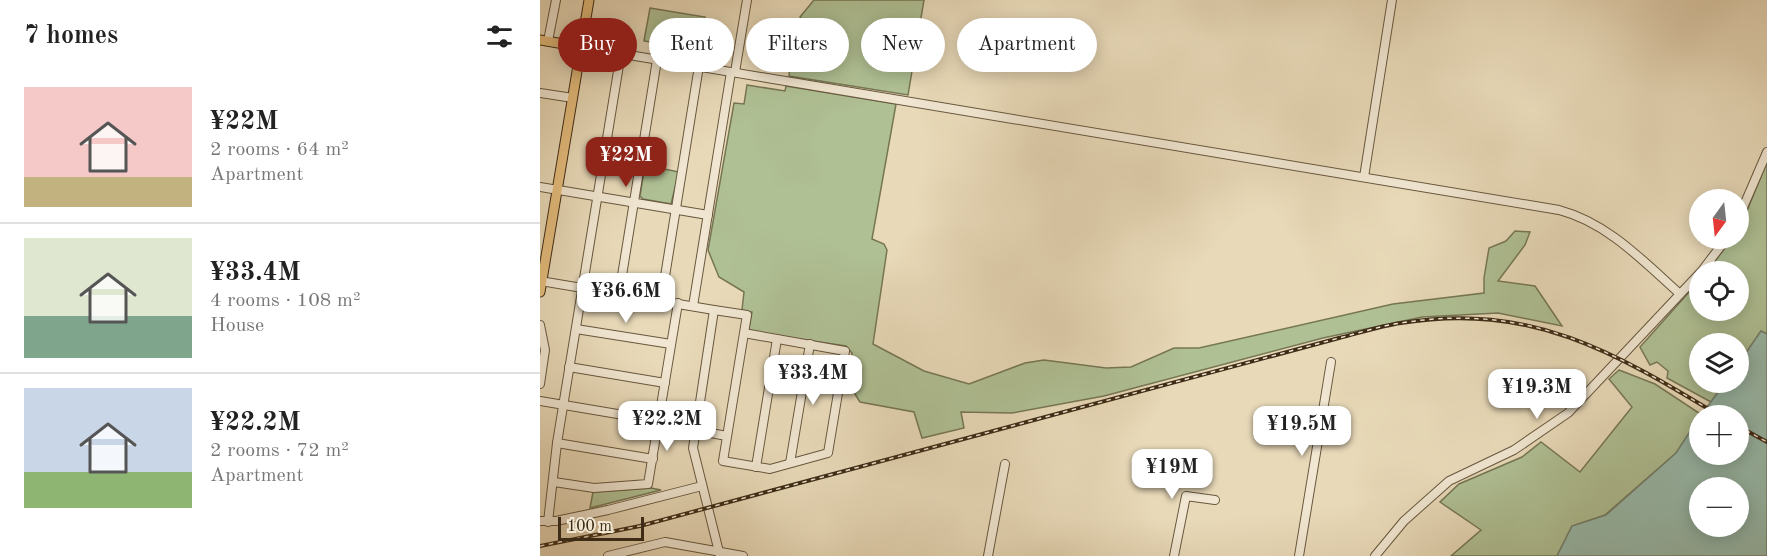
<!DOCTYPE html>
<html lang="en">
<head>
<meta charset="utf-8">
<style>
  :root { --surface:#fff; --page:#f2f2f2; --text:#222; --muted:#767676; --line:#e0e0e0; --accent:#8f2418 }
  body { margin:0; font-family:"Old Standard TT",serif; background:var(--page); color:var(--text); height:100vh; display:flex; flex-direction:column; font-size:22px; white-space:nowrap }
  * { box-sizing:border-box; margin:0 }
  p { font-size:20px; color:var(--muted) }
  .icon { flex:none; width:33px; height:33px; fill:none; stroke:currentColor; stroke-width:2; stroke-linecap:round; stroke-linejoin:round }
  .map { position:relative; flex:1; overflow:hidden }
  .sheet { display:flex; flex-direction:column; background:var(--surface); width:540px }
  .sheet>* { flex:none }
  .hud { position:absolute; left:18px; top:18px; width:570px; height:54px; display:flex; gap:12px }
  .needle { width:39px; rotate:195deg }
  .tools { position:absolute; left:1149px; top:189px; display:grid; gap:12px }
  .tools a { display:grid; place-items:center; width:60px; height:60px; border-radius:50%; background:var(--surface); box-shadow:0 3px 15px #0003; font-size:30px }
  .scale { position:absolute; left:18px; bottom:15px; width:86px; box-sizing:border-box; padding-left:6px; border:3px solid #3e2c16; border-top:0; font-size:16px; line-height:21px; white-space:nowrap; color:#3e2c16; -webkit-text-stroke:4px #f0e6d1; paint-order:stroke }
  .price { position:absolute; translate:-50% -51px; padding:0 14px; border-radius:12px; background:#fff; color:#222; font-size:20px; line-height:39px; filter:drop-shadow(0 2px 3px #0008) }
  .price::after { content:''; position:absolute; left:50%; top:36px; width:18px; height:14px; margin-left:-9px; background:inherit; clip-path:polygon(0 0,100% 0,50% 100%) }
  .price.on { background:var(--accent); color:#fff }
  ul { padding:0; list-style:none }
  li { display:flex; align-items:center; gap:18px; height:150px; padding:0 24px }
  li+li { border-top:2px solid var(--line) }
  li span { display:grid; place-items:center; flex:none; width:168px; height:120px; border-radius:0px; color:#555 }
  li>.icon { margin-inline-start:auto }
  span .icon { width:72px; height:72px; fill:#fffc; stroke-width:1 }
  li b { font-size:26px }
  h2 { display:flex; justify-content:space-between; align-items:center; height:72px; padding:0 24px; font-size:26px }
  .tag { padding:0 21px; border-radius:27px; background:var(--surface); box-shadow:0 3px 15px #0003; font-size:21px; line-height:54px }
  .tag.on { background:var(--accent); color:#fff }
  main { display:flex; flex:1; min-height:0 }
  .map>svg:first-child { display:block }
</style>
</head>
<body>
<main>
<section class="sheet">
<h2>7 homes<svg class="icon" aria-label="filters" viewBox="0 0 24 24"><path d="M4 7h16M4 17h16"/><circle cx="9" cy="7" r="2"/><circle cx="15" cy="17" r="2"/></svg></h2>
<ul>
<li><span style="background:linear-gradient(#f6c9c9 75%,#c2b280 0)"><svg class="icon" aria-label="home" viewBox="0 0 24 24"><path d="M3 11l9-7 9 7M6 9v11h12V9"/></svg></span><div><b>¥22M</b><p>2 rooms · 64 m²</p><p>Apartment</p></div></li>
<li><span style="background:linear-gradient(#dfe7d0 65%,#7fa58c 0)"><svg class="icon" aria-label="home" viewBox="0 0 24 24"><path d="M3 11l9-7 9 7M6 9v11h12V9"/></svg></span><div><b>¥33.4M</b><p>4 rooms · 108 m²</p><p>House</p></div></li>
<li><span style="background:linear-gradient(#c9d6e8 70%,#8fb573 0)"><svg class="icon" aria-label="home" viewBox="0 0 24 24"><path d="M3 11l9-7 9 7M6 9v11h12V9"/></svg></span><div><b>¥22.2M</b><p>2 rooms · 72 m²</p><p>Apartment</p></div></li>
</ul>
</section>
<div class="map">
<svg width="1227" height="556" viewBox="0 0 1227 556">
  <rect width="100%" height="100%" fill="#e8d9b8"/>
  <filter id="stains"><feTurbulence type="fractalNoise" baseFrequency=".00333" numOctaves="4"/><feColorMatrix values="0 0 0 0 .2 0 0 0 0 .09 0 0 0 0 .02 0 0 0 .5 -.17"/></filter>
  <radialGradient id="worn" r=".72"><stop offset=".6" stop-color="#630" stop-opacity="0"/><stop offset="1" stop-color="#630" stop-opacity=".3"/></radialGradient>
  <g fill="#afc094" stroke="#767655" stroke-width="1.5">
    <polygon points="274,0 384,0 368,95 249,76 250,65 287,70 289,50 260,17"/>
    <polygon points="110,8 165,17 160,50 104,41"/>
    <polygon points="207,85 245,91 246,86 356,104 332,239 344,244 347,250 333,344 384,371 429,384 485,363 504,360 566,368 591,367 634,348 659,348 853,304 944,293 944,278 949,248 966,241 975,231 990,232 985,245 958,281 995,286 1022,326 958,313 882,317 783,338 564,396 472,413 421,412 424,428 382,438 374,412 320,402 308,383 312,353 306,346 211,332 209,328 212,312 202,310 204,292 179,277 168,250 194,103 204,104"/>
    <polygon points="1227,162 1227,334 1221,331 1199,363 1198,344 1160,344 1160,382 1185,383 1171,402 1127,378 1128,371 1117,362 1110,365 1100,347 1159,281 1160,310 1198,310 1198,272 1167,271 1192,239 1198,238 1199,230"/>
    <polygon points="105,165 139,172 131,204 103,199 100,196"/>
    <polygon points="1079,370 1115,384 1162,415 1136,453 1065,515 1032,526 1017,556 911,556 941,530 900,502 919,484 982,457 1001,442 1040,472 1092,407 1069,379"/>
    <polygon points="111,488 121,490 50,508 53,492"/>
  </g>
  <path fill="#98baab" stroke="#74816f" stroke-width="1.5" fill-rule="evenodd" d="M 1221,331 L 1227,334 L 1227,556 L 1017,556 L 1032,526 L 1066,515 L 1136,453 L 1159,418 L 1160,454 L 1198,454 L 1198,416 L 1161,415 L 1185,383 L 1198,382 L 1199,363 ZM 1160,488 L 1198,488 L 1198,526 L 1160,526 Z"/>
  <g fill="none" stroke-linecap="round" stroke-linejoin="round">
    <g stroke="#68573e" stroke-width="10">
      <g id="minor">
        <polyline points="8,41 16,0"/>
        <path d="M 41,47 L 1019,210 C 1068,223 1103,261 1140,294"/>
        <polyline points="195,72 207,0"/>
        <polyline points="0,93 33,98"/>
        <polyline points="824,177 852,0"/>
        <polyline points="0,187 168,215"/>
        <polyline points="1198,219 1227,152"/>
        <polyline points="1161,272 1187,238"/>
        <polyline points="0,281 174,310 153,448 180,556"/>
        <polyline points="79,294 117,60"/>
        <polyline points="121,301 159,66"/>
        <polyline points="153,306 191,72"/>
        <polyline points="174,310 207,315 204,333 183,461 230,469 288,453 305,351 204,333"/>
        <polyline points="0,325 5,350 0,384"/>
        <polyline points="36,329 131,344"/>
        <polyline points="29,367 125,383"/>
        <polyline points="0,401 119,421"/>
        <polyline points="154,430 187,436"/>
        <polyline points="17,443 113,459"/>
        <polyline points="250,463 270,344"/>
        <polyline points="216,467 237,339"/>
        <polyline points="14,482 54,488 108,484 138,303"/>
        <polyline points="0,521 16,521 68,510 162,486"/>
        <polyline points="8,522 17,443 81,53"/>
        <polyline points="68,556 125,542 203,556"/>
        <polyline points="448,556 465,464"/>
        <polyline points="634,556 646,496 675,500"/>
        <polyline points="759,556 791,362"/>
        <polyline points="835,556 864,521 909,481 974,450 1028,413 1160,273"/>
      </g>
    </g>
    <g stroke="#3e2c16" stroke-width="11">
      <g id="major">
        <polyline points="0,40 41,47"/>
        <polyline points="0,292 49,0"/>
      </g>
    </g>
    <use href="#minor" stroke="#f0e6d1" stroke-width="8"/>
    <use href="#major" stroke="#e4bc7c" stroke-width="9"/>
    <g stroke="#3e2c16" stroke-width="4">
      <g id="rail">
        <polyline points="1198,426 1227,442"/>
        <path d="M 0,546 L 100,526 L 799,338 C 819,333 840,326 861,323 C 991,302 1074,352 1180,416"/>
      </g>
    </g>
    <use href="#rail" stroke="#f0e6d1" stroke-width="1.5" stroke-dasharray="4.5" stroke-linecap="butt"/>
  </g>
  <rect width="100%" height="100%" filter="url(#stains)"/>
  <rect width="100%" height="100%" fill="url(#worn)"/>
</svg>
<div class="tools">
<a><svg class="needle" viewBox="-14 -14 28 28"><path d="M0-13l5 13h-10z" fill="#e53935"/><path d="M0 13l5-13h-10z" fill="#767676"/></svg></a>
<a><svg class="icon" aria-label="locate" viewBox="0 0 24 24"><circle cx="12" cy="12" r="6"/><path d="M12 2v4M12 18v4M2 12h4M18 12h4"/></svg></a>
<a><svg class="icon" aria-label="layers" viewBox="0 0 24 24"><path d="M12 4l9 5-9 5-9-5zM3 14l9 5 9-5"/></svg></a>
<a>+</a>
<a>−</a>
</div>
<div class="scale">100 m</div>
<b class="price on" style="left:86px;top:188px">¥22M</b>
<b class="price" style="left:86px;top:324px">¥36.6M</b>
<b class="price" style="left:273px;top:406px">¥33.4M</b>
<b class="price" style="left:997px;top:420px">¥19.3M</b>
<b class="price" style="left:127px;top:452px">¥22.2M</b>
<b class="price" style="left:762px;top:457px">¥19.5M</b>
<b class="price" style="left:632px;top:500px">¥19M</b>
<div class="hud">
<a class="tag on">Buy</a>
<a class="tag">Rent</a>
<a class="tag">Filters</a>
<a class="tag">New</a>
<a class="tag">Apartment</a>
</div>
</div>
</main>
</body>
</html>
